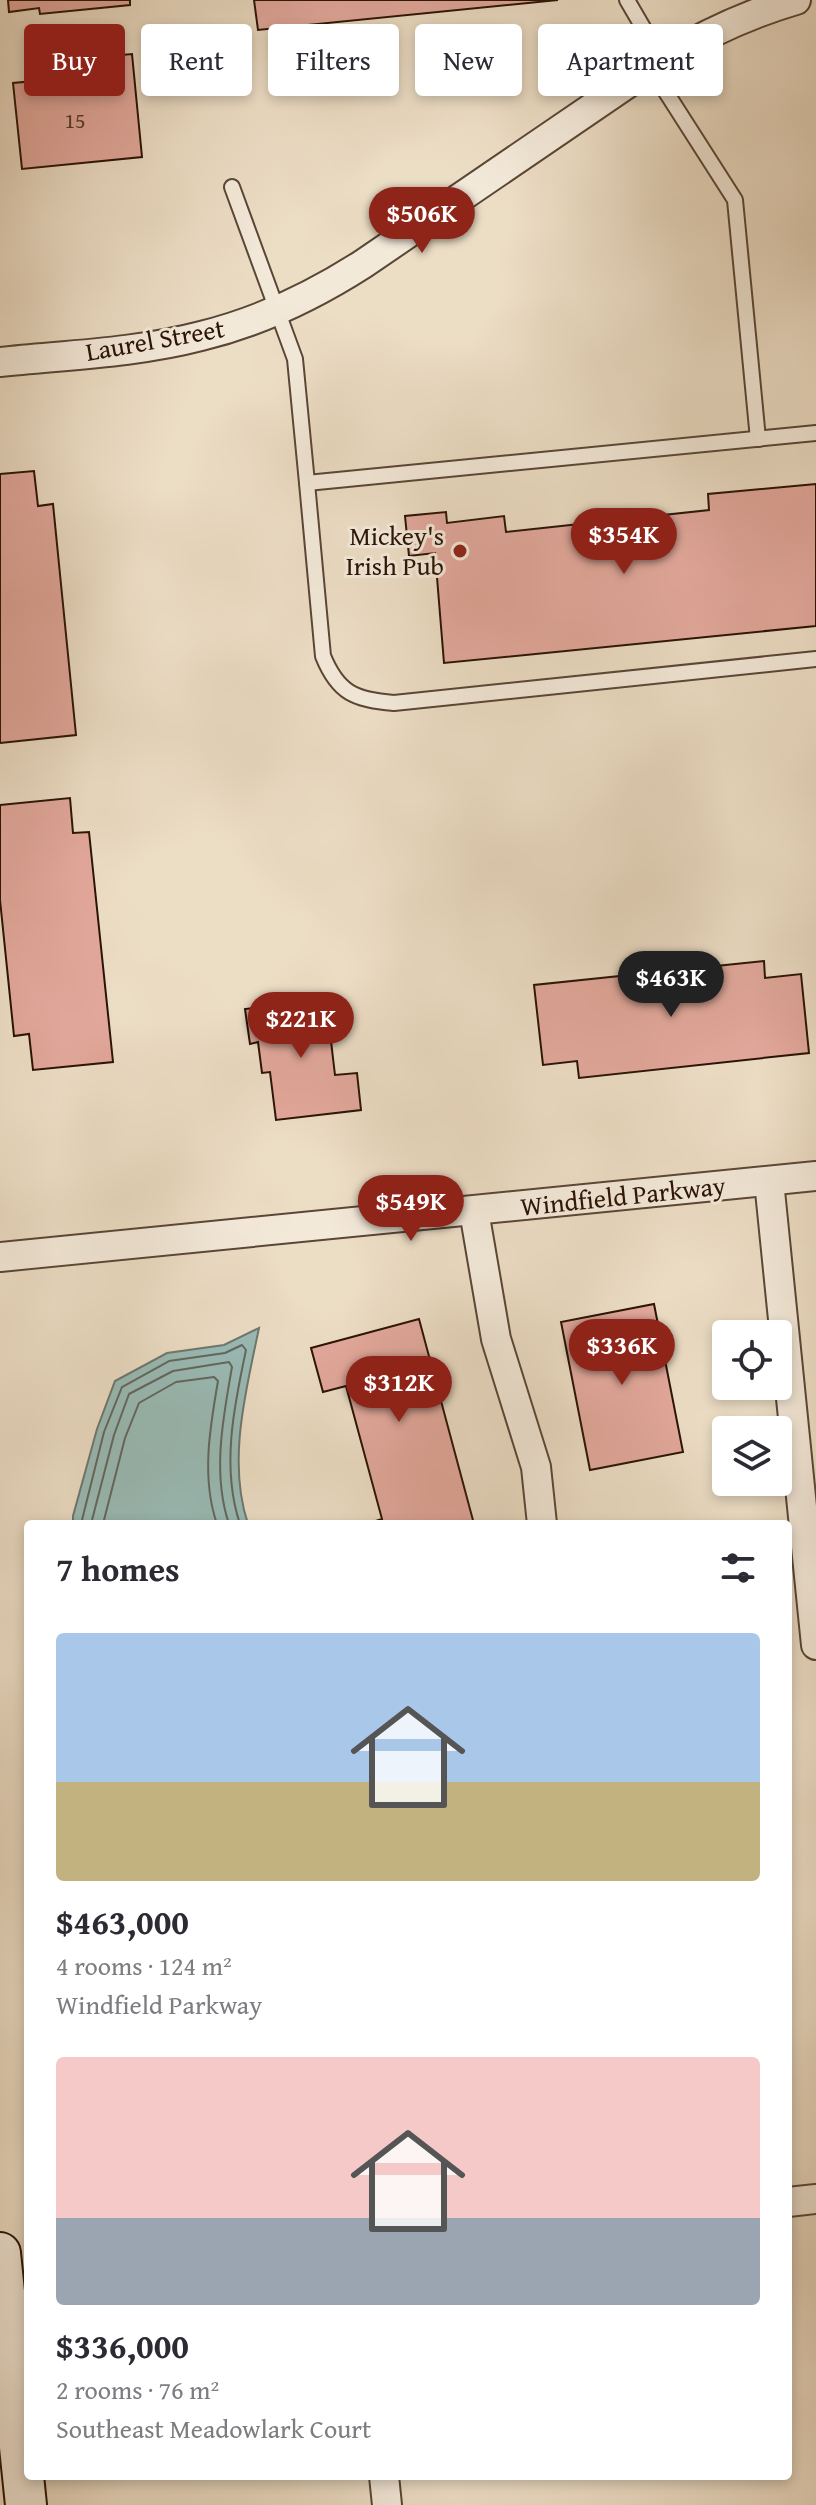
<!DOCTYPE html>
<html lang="en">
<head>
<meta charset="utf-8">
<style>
  :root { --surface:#fff; --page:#f2f2f3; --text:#2b2b33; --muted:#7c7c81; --accent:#8f2418 }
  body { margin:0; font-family:"Gentium Book Plus",serif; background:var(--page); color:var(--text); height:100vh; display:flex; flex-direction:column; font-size:30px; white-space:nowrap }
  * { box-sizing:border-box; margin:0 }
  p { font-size:26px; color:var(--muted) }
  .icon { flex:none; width:44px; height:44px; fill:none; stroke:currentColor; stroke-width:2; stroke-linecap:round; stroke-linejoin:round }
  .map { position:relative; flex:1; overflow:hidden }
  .sheet { position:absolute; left:24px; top:1520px; width:768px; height:960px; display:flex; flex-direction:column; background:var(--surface); border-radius:8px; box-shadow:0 4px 12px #0003 }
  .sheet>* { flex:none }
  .guide { position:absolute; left:24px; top:24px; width:768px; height:72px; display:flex; gap:16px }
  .tools { position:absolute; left:712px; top:1320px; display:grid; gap:16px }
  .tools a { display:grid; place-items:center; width:80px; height:80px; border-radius:8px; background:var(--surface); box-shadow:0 4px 12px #0003; font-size:40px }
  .price { position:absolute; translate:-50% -68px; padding:0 18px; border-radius:28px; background:var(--accent); color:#fff; font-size:26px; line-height:52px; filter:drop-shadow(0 2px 4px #0008) }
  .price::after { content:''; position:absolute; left:50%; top:48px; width:24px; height:18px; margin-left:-12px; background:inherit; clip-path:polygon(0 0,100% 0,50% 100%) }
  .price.active { background:#222; color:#fff }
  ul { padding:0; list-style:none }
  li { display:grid; align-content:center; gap:16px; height:424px; padding:0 32px }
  li span { display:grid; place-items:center; height:248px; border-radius:8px; color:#555 }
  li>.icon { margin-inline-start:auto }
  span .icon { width:144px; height:144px; fill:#fffc; stroke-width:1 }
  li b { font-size:34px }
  h2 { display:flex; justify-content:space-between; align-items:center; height:96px; padding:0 32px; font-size:34px }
  .pill { padding:0 28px; border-radius:8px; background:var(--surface); box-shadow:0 4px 12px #0003; font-size:28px; line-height:72px }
  .pill.active { background:var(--accent); color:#fff }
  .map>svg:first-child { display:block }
</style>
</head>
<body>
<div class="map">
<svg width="816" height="2505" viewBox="0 0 816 2505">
  <rect width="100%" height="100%" fill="#ecddc5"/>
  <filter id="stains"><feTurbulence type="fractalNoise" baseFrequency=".0025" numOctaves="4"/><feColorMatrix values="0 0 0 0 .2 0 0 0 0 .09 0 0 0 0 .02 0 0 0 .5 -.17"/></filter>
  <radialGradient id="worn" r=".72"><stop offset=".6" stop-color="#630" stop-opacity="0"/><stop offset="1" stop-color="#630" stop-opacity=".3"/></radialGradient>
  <path fill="#99bbb6" stroke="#6d7870" stroke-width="2" d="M 259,1328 C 246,1391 227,1461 248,1524 L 73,1524 L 73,1516 L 97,1429 L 115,1381 L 167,1353 L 224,1345 Z"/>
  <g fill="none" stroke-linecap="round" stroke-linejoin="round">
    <g stroke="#62675e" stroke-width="2">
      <path d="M 81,1524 L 104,1432 L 122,1387 L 169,1361 L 225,1353 L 242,1345 L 246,1350 C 234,1406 221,1468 240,1524"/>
      <path d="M 91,1524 L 114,1435 L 129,1394 L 173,1371 L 229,1362 L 232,1367 C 223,1418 212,1474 229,1524"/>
      <path d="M 103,1524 L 125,1438 L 139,1403 L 176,1382 L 214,1377 L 218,1381 C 210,1427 201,1478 217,1524"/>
    </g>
  </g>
  <g fill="#e2a89c" stroke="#2a1306" stroke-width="2">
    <polygon points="8,0 130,0 130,5 40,14 39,8 9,12"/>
    <polygon points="254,0 558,0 258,30"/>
    <polygon points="132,54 142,157 22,169 13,83 67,78 66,60"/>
    <polygon points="34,471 38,506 53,504 76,735 0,743 0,474"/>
    <polygon points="816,484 816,626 444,663 435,553 409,556 405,516 446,512 447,523 504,516 506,532 709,510 708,494"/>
    <polygon points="70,798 73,833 89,832 113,1062 33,1070 29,1034 14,1036 0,900 0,805"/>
    <polygon points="764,961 765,978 801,974 809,1053 579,1078 577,1061 543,1065 534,985"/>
    <polygon points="326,999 335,1075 357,1073 361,1110 276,1120 270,1072 262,1073 258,1042 250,1044 245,1009"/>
    <polygon points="654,1304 683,1452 590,1470 561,1322"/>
    <polygon points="419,1319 474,1524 366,1524 382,1519 346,1386 323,1392 311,1348"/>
  </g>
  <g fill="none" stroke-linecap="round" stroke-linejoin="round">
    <g stroke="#5a4636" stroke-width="18">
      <g id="lane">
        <polyline points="627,0 662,60"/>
        <polyline points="650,67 735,200 758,439"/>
        <polyline points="232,187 295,359 307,483 816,433"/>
        <path d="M 307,483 L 323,656 C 338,693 355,700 394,703 L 816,659"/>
      </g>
    </g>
    <g stroke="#5a4636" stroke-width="32">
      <g id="street">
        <path d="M 0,362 C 66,355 136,353 201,336 C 259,322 313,296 363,264 L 662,60 C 705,34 748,14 796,0"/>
        <polyline points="769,1181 816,1645"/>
        <polyline points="474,1211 496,1339 536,1467 542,1524"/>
        <polyline points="0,1257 816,1176"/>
        <polyline points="788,2202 816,2199"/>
        <polyline points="384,2476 387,2505"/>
      </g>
    </g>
    <g stroke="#2a1306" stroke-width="44">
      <polyline id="secondary" points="0,2253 26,2505"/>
    </g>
    <use href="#lane" stroke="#f3e9d9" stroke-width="14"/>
    <use href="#street" stroke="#f3e9d9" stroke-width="28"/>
    <use href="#secondary" stroke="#f3e9d9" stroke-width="40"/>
  </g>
  <circle fill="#8f2418" stroke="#f3e9d9" stroke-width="3" cx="460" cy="551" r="8"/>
  <g text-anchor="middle" stroke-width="6" stroke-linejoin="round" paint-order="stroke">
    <g font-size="22" fill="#58382c">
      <text x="75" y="128">15</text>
    </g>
    <g font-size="26" fill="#2a1306" stroke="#f3e9d9">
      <text transform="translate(155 340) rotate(-10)" y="9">Laurel Street</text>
      <text transform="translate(623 1196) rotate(-6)" y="9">Windfield Parkway</text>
    </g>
    <g font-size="26" fill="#2a1306" stroke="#f3e9d9" text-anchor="end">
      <text x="444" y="545">Mickey's<tspan x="444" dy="30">Irish Pub</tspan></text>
    </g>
  </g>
  <rect width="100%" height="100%" filter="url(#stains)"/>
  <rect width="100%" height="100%" fill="url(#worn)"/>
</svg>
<div class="tools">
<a><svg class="icon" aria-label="locate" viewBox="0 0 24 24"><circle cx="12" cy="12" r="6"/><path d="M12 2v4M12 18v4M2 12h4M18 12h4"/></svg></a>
<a><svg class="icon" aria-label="layers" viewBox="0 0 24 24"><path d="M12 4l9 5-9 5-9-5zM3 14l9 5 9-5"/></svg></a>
</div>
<b class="price" style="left:422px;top:255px">$506K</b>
<b class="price" style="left:624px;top:576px">$354K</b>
<b class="price active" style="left:671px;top:1019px">$463K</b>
<b class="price" style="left:301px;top:1060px">$221K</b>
<b class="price" style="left:411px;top:1243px">$549K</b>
<b class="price" style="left:622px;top:1387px">$336K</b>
<b class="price" style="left:399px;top:1424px">$312K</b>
<div class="guide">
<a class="pill active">Buy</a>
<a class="pill">Rent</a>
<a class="pill">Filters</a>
<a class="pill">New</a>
<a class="pill">Apartment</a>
</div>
<section class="sheet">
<h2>7 homes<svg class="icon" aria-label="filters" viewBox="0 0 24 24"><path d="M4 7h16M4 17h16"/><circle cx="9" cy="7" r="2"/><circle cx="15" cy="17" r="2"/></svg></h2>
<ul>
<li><span style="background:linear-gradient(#a9c7e8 60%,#c2b280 0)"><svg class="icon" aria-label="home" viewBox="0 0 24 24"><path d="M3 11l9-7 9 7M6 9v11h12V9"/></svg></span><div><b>$463,000</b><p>4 rooms · 124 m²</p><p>Windfield Parkway</p></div></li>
<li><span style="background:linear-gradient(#f6c9c9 65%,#9aa5b1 0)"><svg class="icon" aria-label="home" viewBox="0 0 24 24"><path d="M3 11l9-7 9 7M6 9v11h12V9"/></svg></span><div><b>$336,000</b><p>2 rooms · 76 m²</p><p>Southeast Meadowlark Court</p></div></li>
</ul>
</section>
</div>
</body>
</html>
